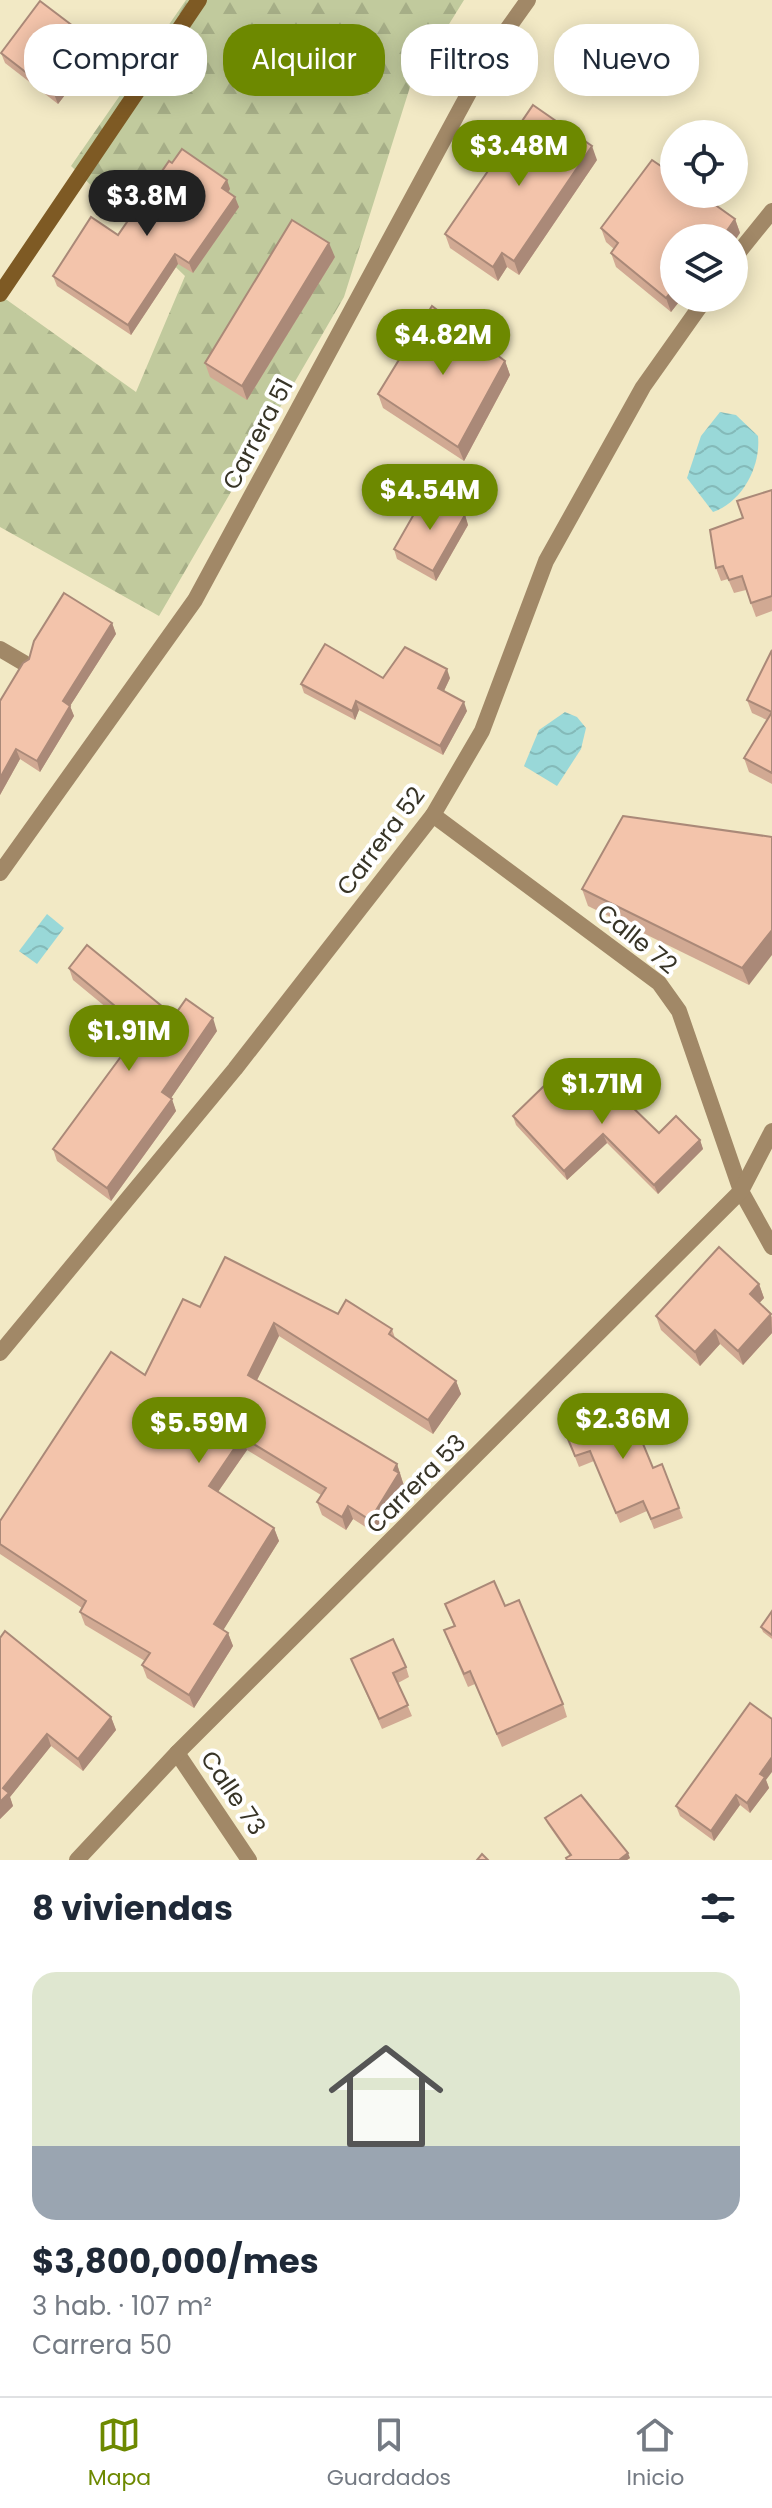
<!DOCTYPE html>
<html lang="es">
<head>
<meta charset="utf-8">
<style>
  :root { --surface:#fff; --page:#f2f2f3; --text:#1f2937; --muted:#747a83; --line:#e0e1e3; --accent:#6d8900 }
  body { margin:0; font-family:Poppins,sans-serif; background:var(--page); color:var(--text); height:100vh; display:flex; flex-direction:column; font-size:30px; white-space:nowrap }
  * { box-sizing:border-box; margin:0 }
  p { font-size:26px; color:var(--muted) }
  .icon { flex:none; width:44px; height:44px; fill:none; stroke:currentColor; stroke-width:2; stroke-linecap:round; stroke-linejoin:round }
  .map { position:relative; height:1860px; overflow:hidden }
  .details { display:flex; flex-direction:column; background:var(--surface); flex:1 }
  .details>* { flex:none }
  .hud { position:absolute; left:24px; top:24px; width:724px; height:72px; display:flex; gap:16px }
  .tools { position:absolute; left:660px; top:120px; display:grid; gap:16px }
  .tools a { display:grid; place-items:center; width:88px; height:88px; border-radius:50%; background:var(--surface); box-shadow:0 4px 20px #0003; font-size:40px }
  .price { position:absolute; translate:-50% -68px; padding:0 18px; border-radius:28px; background:var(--accent); color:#fff; font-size:26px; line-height:52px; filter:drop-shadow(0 2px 4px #0008) }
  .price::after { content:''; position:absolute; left:50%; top:48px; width:24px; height:18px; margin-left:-12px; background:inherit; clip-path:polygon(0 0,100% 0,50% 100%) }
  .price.active { background:#222; color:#fff }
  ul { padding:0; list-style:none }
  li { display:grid; align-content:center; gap:16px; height:424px; padding:0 32px }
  li span { display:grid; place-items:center; height:248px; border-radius:24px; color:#555 }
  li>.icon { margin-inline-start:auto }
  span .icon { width:144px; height:144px; fill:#fffc; stroke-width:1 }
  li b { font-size:34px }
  h2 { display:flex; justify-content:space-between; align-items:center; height:96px; padding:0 32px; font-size:34px }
  .pill { padding:0 28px; border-radius:32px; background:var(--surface); box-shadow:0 4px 20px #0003; font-size:28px; line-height:72px }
  .pill.active { background:var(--accent); color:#fff }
  .tab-bar { display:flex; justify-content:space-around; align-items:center; height:112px; border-top:2px solid var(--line); background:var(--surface); font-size:22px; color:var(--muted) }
  .tab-bar a { display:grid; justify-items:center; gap:4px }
  .tab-bar .active { color:var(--accent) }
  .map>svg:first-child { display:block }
</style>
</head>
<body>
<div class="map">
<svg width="772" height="1860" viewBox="0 0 772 1860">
  <defs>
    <pattern id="forest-firs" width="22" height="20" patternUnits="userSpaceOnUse" patternTransform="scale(2)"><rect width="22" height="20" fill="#c1ca9d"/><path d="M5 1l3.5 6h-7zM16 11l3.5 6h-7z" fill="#a6ae87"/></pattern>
    <pattern id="water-waves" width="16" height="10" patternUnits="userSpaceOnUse" patternTransform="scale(2)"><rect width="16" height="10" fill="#99d8d8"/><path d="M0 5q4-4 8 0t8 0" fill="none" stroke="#84bab9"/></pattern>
  </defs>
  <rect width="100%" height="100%" fill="#f2e9c5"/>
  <polygon fill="url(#forest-firs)" points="186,0 464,0 410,87 344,297 159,616 0,527 0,295 136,392 185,276 71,166"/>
  <g fill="url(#water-waves)">
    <path d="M 720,412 L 736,415 L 758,436 C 761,467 742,502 713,512 L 687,478 L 701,436 Z"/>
    <polygon points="565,712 577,717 586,728 581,749 557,786 524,766 539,730"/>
    <polygon points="47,914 64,928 37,964 19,951"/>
  </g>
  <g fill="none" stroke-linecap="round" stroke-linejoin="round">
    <g stroke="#a18867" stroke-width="16">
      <polyline points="734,258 772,211"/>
      <polyline points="0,649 24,663"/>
      <polyline points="433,815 659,983 679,1011 741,1191 772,1247"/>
      <polyline points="0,873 195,600 491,52 528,0"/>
      <polyline points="0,1353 235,1069 433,815 482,731 546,561 643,387 706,298"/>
      <polyline points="177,1753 249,1860"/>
      <polyline points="77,1860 177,1753 741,1191 772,1131"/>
    </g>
    <polyline stroke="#7e5a24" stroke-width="16" points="0,294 199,0"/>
  </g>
  <g fill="#d1a993">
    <polygon points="94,42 98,52 58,104 5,63 1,53"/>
    <polygon points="597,160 519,275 507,267 498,281 450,248 445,234"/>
    <polygon points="172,163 227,180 230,189 228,192 239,207 193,273 178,264 131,335 57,286 53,276 118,235"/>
    <polygon points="735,219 740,233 674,238 674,298 682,298 671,312 616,267 611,253 614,249 606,242 601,228"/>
    <polygon points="335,257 247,400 210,377 205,363"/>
    <polygon points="505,361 510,375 464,461 383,408 378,394"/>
    <polygon points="772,490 772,611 756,617 746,590 734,593 728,579 721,581 716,568 743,518"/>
    <polygon points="465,515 468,525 436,581 397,559 394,549"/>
    <polygon points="112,623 116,634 70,706 74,716 40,772 20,759 0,795 0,701"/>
    <polygon points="772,650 772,784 749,772 744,758 767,720 752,713 747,700"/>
    <polygon points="383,678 450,678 444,691 467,711 443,755 359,710 355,720 304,693 301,684"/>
    <polygon points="772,837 749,985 588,906 582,889"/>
    <polygon points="69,968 174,1016 217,1031 171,1098 176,1111 111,1201 57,1161 53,1149 137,1034 136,1032 73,980"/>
    <polygon points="555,1096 659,1133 700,1140 703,1149 658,1194 607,1143 567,1180 516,1125 513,1116"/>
    <polygon points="759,1284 764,1298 759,1303 772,1317 772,1333 743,1365 720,1344 700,1366 661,1330 656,1316"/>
    <polygon points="200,1307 338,1314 392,1329 395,1338 456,1381 461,1394 433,1434 279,1336 257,1380 397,1464 404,1486 375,1533 353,1519 346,1530 322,1515 317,1502 321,1495 247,1450 218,1492 274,1528 279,1541 223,1630 228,1633 233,1646 194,1708 147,1678 142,1665 145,1661 85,1625 80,1612 82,1608 0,1554 0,1521 145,1375"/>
    <polygon points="563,1427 653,1468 662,1464 683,1518 654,1529 647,1511 620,1523 594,1461 579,1467"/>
    <polygon points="445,1604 505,1606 563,1704 567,1717 502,1747 475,1684 468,1687 449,1643 444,1630 454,1626"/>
    <polygon points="772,1611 772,1639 763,1632 761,1627"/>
    <polygon points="0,1638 111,1717 116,1730 83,1771 51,1746 10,1797 13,1806 0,1819"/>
    <polygon points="351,1659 406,1667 409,1677 398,1683 412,1716 382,1729"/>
    <polygon points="766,1780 769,1788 750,1813 740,1805 714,1841 680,1816 676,1806"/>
    <polygon points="545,1818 630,1858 627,1860 566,1860 566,1858 570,1856 547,1823"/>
  </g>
  <g fill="#aa8978">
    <polygon points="94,42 98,52 58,104 54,94"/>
    <polygon points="592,146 597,160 519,275 514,261"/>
    <polygon points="227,180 230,189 225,197 222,188"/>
    <polygon points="235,197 239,207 193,273 189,263"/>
    <polygon points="735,219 740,233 734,242 734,238 722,238"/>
    <polygon points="329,243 335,257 247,400 242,386"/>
    <polygon points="502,253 507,267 498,281 493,267"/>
    <polygon points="175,254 178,264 131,335 128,325"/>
    <polygon points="674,288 674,298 682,298 671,312 666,298"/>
    <polygon points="505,361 510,375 464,461 458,447"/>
    <polygon points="465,515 468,525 436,581 433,571"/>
    <polygon points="112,623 116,634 70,706 74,716 40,772 37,761 63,701"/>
    <polygon points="447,669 450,678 441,697 438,688"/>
    <polygon points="356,701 359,710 355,720 352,711"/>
    <polygon points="464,702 467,711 443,755 440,746"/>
    <polygon points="16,749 20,759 0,795 0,778"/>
    <polygon points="772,930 772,955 749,985 742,968"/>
    <polygon points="213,1018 217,1031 167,1104 162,1092"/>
    <polygon points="172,1099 176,1111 111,1201 107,1188"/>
    <polygon points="603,1134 607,1143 567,1180 564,1171"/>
    <polygon points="700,1140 703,1149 658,1194 654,1185"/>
    <polygon points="759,1284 764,1298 755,1308 750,1294"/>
    <polygon points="771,1314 772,1333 743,1365 738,1351"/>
    <polygon points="274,1323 279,1336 253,1388 248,1375"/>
    <polygon points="715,1330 720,1344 700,1366 695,1352"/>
    <polygon points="456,1381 461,1394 433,1434 428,1420"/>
    <polygon points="242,1437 247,1450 213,1499 209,1486"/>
    <polygon points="397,1464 404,1486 375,1533 370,1520 394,1470"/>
    <polygon points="348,1506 353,1519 346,1530 342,1517"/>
    <polygon points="274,1528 279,1541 219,1637 214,1624"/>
    <polygon points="228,1633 233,1646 194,1708 189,1695"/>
    <polygon points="111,1717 116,1730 83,1771 78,1759"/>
    <polygon points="47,1734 51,1746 10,1797 13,1806 0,1819 0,1802 3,1788"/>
    <polygon points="772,1757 772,1772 766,1780 769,1788 750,1813 747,1803 760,1774"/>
    <polygon points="736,1795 740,1805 714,1841 711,1831"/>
    <polygon points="628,1853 630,1858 627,1860 619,1860"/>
  </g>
  <g fill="#f3c4ab" stroke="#aa8978" stroke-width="2">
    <polygon points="40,1 94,42 54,94 1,53"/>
    <polygon points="533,105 592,146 514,261 502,253 493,267 445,234"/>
    <polygon points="182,149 227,180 222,188 235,197 189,263 175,254 128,325 53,276 91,217 118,235 169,161 172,163"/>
    <polygon points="652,160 674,175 674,194 700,194 735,219 722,238 674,238 674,288 666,298 611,253 618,243 601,228"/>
    <polygon points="292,220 329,243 242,386 205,363"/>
    <polygon points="432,306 505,361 458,447 378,394"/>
    <polygon points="772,490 772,596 751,603 742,576 729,580 723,566 716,568 710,530 743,518 737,501"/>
    <polygon points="426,493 465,515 433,571 394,549"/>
    <polygon points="64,593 112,623 63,701 70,706 37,761 16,749 0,778 0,701 23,663 29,659 34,641"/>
    <polygon points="325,644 383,678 405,647 447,669 438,688 464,702 440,746 356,701 352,711 301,684"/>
    <polygon points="772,650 772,773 744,758 772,712 747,700"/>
    <polygon points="623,816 772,837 772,930 742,968 582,889"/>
    <polygon points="87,945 174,1016 186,999 213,1018 162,1092 172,1099 107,1188 53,1149 139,1032 135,1029 138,1025 69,968"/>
    <polygon points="586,1062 659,1133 676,1116 700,1140 654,1185 603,1134 564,1171 513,1116 545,1085 555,1096"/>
    <polygon points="719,1247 759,1284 750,1294 771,1314 738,1351 715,1330 695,1352 656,1316"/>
    <polygon points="225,1257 338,1314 346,1300 392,1329 389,1334 456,1381 428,1420 274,1323 248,1375 397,1464 394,1470 399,1473 370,1520 348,1506 342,1517 317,1502 326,1488 242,1437 209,1486 274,1528 214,1624 228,1633 189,1695 142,1665 150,1653 80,1612 86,1601 0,1544 0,1521 111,1352 145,1375 183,1299 200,1307"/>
    <polygon points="626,1403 653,1468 662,1464 679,1508 651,1519 643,1501 616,1513 590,1451 575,1456 563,1427"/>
    <polygon points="494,1581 505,1606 519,1600 563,1704 497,1734 470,1671 464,1674 444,1630 455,1626 445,1604"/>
    <polygon points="772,1611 772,1635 761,1627"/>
    <polygon points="5,1631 111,1717 78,1759 47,1734 3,1788 9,1793 0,1802 0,1638"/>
    <polygon points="393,1639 406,1667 393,1673 408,1705 379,1719 351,1659"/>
    <polygon points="750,1703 772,1719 772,1757 760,1774 765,1777 747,1803 736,1795 711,1831 676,1806"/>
    <polygon points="581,1795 628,1853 619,1860 567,1860 566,1858 571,1855 545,1818"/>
    <polygon points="482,1854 488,1860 477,1860"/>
  </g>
  <g text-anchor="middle" stroke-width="8" stroke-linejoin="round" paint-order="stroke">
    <g font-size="24" fill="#373426" stroke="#fff">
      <text transform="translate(258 434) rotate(-62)" y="8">Carrera 51</text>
      <text transform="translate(381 841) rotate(-53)" y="8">Carrera 52</text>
      <text transform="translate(637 939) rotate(39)" y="8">Calle 72</text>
      <text transform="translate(416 1484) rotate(-45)" y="8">Carrera 53</text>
      <text transform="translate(233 1793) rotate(56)" y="8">Calle 73</text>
    </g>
  </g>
</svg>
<div class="tools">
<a><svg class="icon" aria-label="locate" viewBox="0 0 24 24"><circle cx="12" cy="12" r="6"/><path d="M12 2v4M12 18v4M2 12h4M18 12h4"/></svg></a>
<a><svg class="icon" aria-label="layers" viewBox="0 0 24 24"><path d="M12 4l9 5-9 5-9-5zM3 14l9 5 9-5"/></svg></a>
</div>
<b class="price" style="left:519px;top:188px">$3.48M</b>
<b class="price active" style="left:147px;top:238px">$3.8M</b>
<b class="price" style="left:443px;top:377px">$4.82M</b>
<b class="price" style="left:430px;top:532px">$4.54M</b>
<b class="price" style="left:129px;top:1073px">$1.91M</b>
<b class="price" style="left:602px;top:1126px">$1.71M</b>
<b class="price" style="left:623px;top:1461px">$2.36M</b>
<b class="price" style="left:199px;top:1465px">$5.59M</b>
<div class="hud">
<a class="pill">Comprar</a>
<a class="pill active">Alquilar</a>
<a class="pill">Filtros</a>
<a class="pill">Nuevo</a>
</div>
</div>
<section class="details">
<h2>8 viviendas<svg class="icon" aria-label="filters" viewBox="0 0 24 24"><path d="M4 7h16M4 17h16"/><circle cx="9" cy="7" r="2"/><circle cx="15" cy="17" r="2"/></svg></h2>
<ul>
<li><span style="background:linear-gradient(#dfe7d0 70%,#9aa5b1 0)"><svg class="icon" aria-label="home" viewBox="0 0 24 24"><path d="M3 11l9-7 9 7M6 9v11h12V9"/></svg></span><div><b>$3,800,000/mes</b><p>3 hab. · 107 m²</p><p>Carrera 50</p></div></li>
</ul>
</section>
<nav class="tab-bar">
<a class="active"><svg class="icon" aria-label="map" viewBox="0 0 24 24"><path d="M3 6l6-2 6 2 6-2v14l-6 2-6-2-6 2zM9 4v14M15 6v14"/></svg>Mapa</a>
<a><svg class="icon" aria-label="saved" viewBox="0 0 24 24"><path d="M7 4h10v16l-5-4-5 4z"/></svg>Guardados</a>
<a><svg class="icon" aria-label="home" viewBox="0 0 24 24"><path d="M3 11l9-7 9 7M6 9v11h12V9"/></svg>Inicio</a>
</nav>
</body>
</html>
